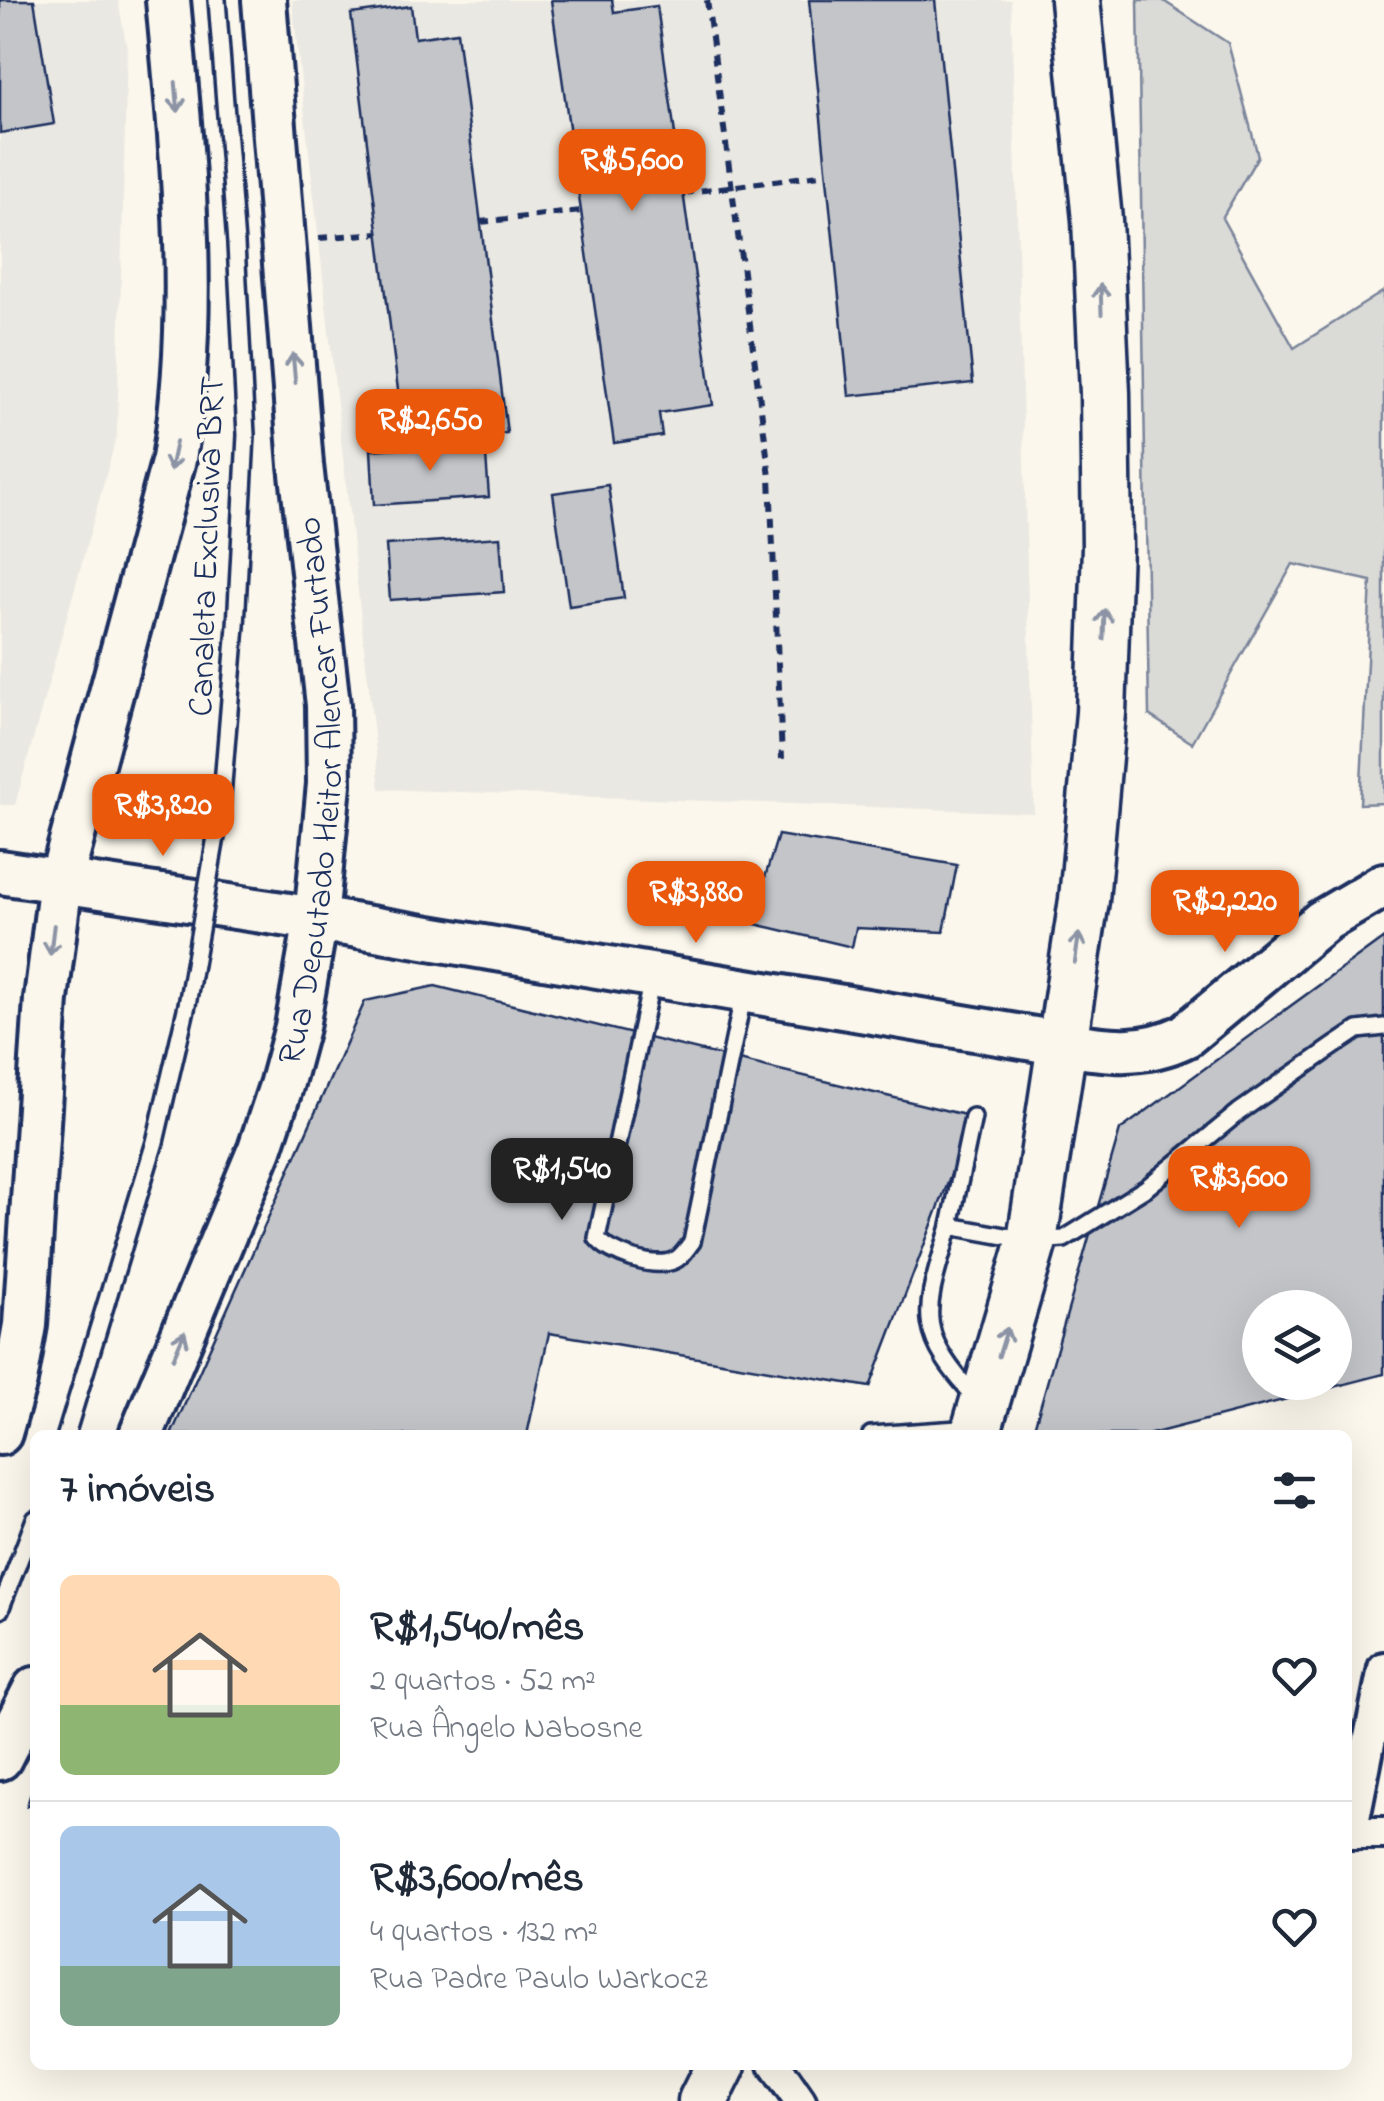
<!DOCTYPE html>
<html lang="pt">
<head>
<meta charset="utf-8">
<style>
  :root { --surface:#fff; --page:#f2f2f3; --text:#1f2937; --muted:#747a83; --line:#e0e1e3; --accent:#ea580c }
  body { margin:0; font-family:"Indie Flower",sans-serif; background:var(--page); color:var(--text); height:100vh; display:flex; flex-direction:column; font-size:38px; white-space:nowrap }
  * { box-sizing:border-box; margin:0 }
  p { font-size:32px; color:var(--muted) }
  .icon { flex:none; width:55px; height:55px; fill:none; stroke:currentColor; stroke-width:2; stroke-linecap:round; stroke-linejoin:round }
  .map { position:relative; flex:1; overflow:hidden }
  .panel { position:absolute; left:30px; top:1430px; width:1322px; height:640px; display:flex; flex-direction:column; background:var(--surface); border-radius:15px; box-shadow:0 10px 40px #0002 }
  .panel>* { flex:none }
  .fabs { position:absolute; left:1242px; top:1290px; display:grid; gap:20px }
  .fabs a { display:grid; place-items:center; width:110px; height:110px; border-radius:50%; background:var(--surface); box-shadow:0 10px 40px #0002; font-size:50px }
  .price { position:absolute; translate:-50% -85px; padding:0 22px; border-radius:20px; background:var(--accent); color:#fff; font-size:32px; line-height:65px; filter:drop-shadow(0 2px 5px #0008) }
  .price::after { content:''; position:absolute; left:50%; top:60px; width:30px; height:22px; margin-left:-15px; background:inherit; clip-path:polygon(0 0,100% 0,50% 100%) }
  .price.active { background:#222; color:#fff }
  ul { padding:0; list-style:none }
  li { display:flex; align-items:center; gap:30px; height:250px; padding:0 30px }
  li+li { border-top:2px solid var(--line) }
  li span { display:grid; place-items:center; flex:none; width:280px; height:200px; border-radius:15px; color:#555 }
  li>.icon { margin-inline-start:auto }
  span .icon { width:120px; height:120px; fill:#fffc; stroke-width:1 }
  li b { font-size:42px }
  h2 { display:flex; justify-content:space-between; align-items:center; height:120px; padding:0 30px; font-size:42px }
  .map>svg:first-child { display:block }
</style>
</head>
<body>
<div class="map">
<svg width="1384" height="2101" viewBox="0 0 1384 2101">
  <rect width="100%" height="100%" fill="#fbf7ec"/>
  <filter id="ink" filterUnits="userSpaceOnUse"><feTurbulence type="fractalNoise" baseFrequency=".01" numOctaves="2"/><feDisplacementMap in="SourceGraphic" scale="20" xChannelSelector="R" yChannelSelector="G"/><feConvolveMatrix kernelMatrix="1 2 1 2 8 2 1 2 1" color-interpolation-filters="sRGB"/></filter>
  <g filter="url(#ink)">
    <g fill="#eae8e2">
      <polygon points="0,0 118,0 127,48 117,435 15,805 0,805"/>
      <polygon points="292,0 1011,0 1034,813 380,789"/>
    </g>
    <polygon fill="#dadad7" stroke="#7a849a" stroke-width="2.5" points="1138,0 1162,0 1228,43 1258,156 1222,218 1294,348 1384,291 1384,803 1360,804 1371,581 1293,564 1192,743 1149,715"/>
    <g fill="#c3c5c9" stroke="#1b2f5e" stroke-width="2.5" fill-rule="evenodd">
      <polygon points="0,0 34,0 54,124 0,133"/>
      <polygon points="551,0 612,0 614,12 657,6 713,405 659,413 662,436 614,443"/>
      <polygon points="809,0 935,0 973,383 849,396"/>
      <polygon points="411,6 415,38 457,32 507,433 405,446 351,14"/>
      <polygon points="485,442 489,497 374,505 371,450"/>
      <polygon points="608,485 624,598 569,606 553,493"/>
      <polygon points="500,537 504,592 390,600 386,545"/>
      <polygon points="778,835 957,865 944,932 856,928 852,947 751,923"/>
      <path d="M 1384,938 L 1384,1374 L 1147,1435 L 1032,1435 L 1120,1130 ZM 1260,1308 L 1335,1308 L 1335,1382 L 1260,1382 Z"/>
      <polygon points="435,986 973,1117 870,1387 549,1333 527,1435 171,1435 365,1001"/>
      <polygon points="35,1779 35,1803 27,1806"/>
    </g>
    <g fill="none" stroke-linecap="round" stroke-linejoin="round">
      <g stroke="#1b2f5e" stroke-width="22">
        <g id="lane">
          <polyline points="217,0 236,244 246,435 236,626 221,808"/>
          <path d="M 652,979 L 597,1238 C 609,1254 655,1270 675,1260 C 682,1257 687,1248 692,1242 L 744,992"/>
          <polyline points="950,1226 973,1117"/>
          <path d="M 978,1400 C 912,1329 925,1312 950,1226 L 1032,1241 L 1064,1239 L 1146,1188 L 1239,1112 L 1334,1046 L 1358,1030 L 1384,1027"/>
          <polyline points="66,1435 155,1142 187,1005"/>
          <polyline points="871,1435 973,1428"/>
          <polyline points="0,1610 35,1519"/>
        </g>
      </g>
      <g stroke="#1b2f5e" stroke-width="38">
        <g id="street">
          <polyline points="1348,1833 1384,1833"/>
          <polyline points="1351,1833 1384,1668"/>
          <polyline points="775,2065 800,2101"/>
        </g>
      </g>
      <g stroke="#1b2f5e" stroke-width="50">
        <g id="secondary">
          <path d="M 0,872 L 316,919 L 1064,1044 C 1108,1051 1144,1056 1185,1036 L 1323,921 L 1384,885"/>
          <path d="M 0,1433 L 15,1381 L 25,1325 L 46,999 L 61,880 L 174,459 C 199,307 182,152 168,0"/>
          <path id="s1" d="M 141,1435 L 260,1149 L 281,1086 L 297,1027 L 316,919 L 329,784 L 328,705 L 301,465 L 264,0"/>
          <polyline points="0,1758 35,1689"/>
        </g>
      </g>
      <g stroke="#1b2f5e" stroke-width="55">
        <g id="primary">
          <polyline points="975,1435 1032,1241 1084,900 1101,713 1107,547 1105,393 1097,220 1075,0"/>
          <polyline points="703,2101 721,2065"/>
        </g>
      </g>
      <g stroke="#1b2f5e" stroke-width="6" stroke-dasharray="10 8" stroke-linecap="butt">
        <polyline points="707,0 770,477 782,759"/>
        <polyline points="683,193 827,174"/>
        <polyline points="480,222 581,211"/>
        <polyline points="319,238 378,233"/>
      </g>
      <use href="#lane" stroke="#fbf7ec" stroke-width="15"/>
      <use href="#street" stroke="#fbf7ec" stroke-width="30"/>
      <use href="#secondary" stroke="#fbf7ec" stroke-width="42"/>
      <use href="#primary" stroke="#fbf7ec" stroke-width="48"/>
      <g stroke="#1b2f5e" stroke-width="22" stroke-linecap="butt">
        <polyline id="lane-bridge" points="187,1005 221,808"/>
      </g>
      <use href="#lane-bridge" stroke="#fbf7ec" stroke-width="15"/>
    </g>
    <defs><path id="oneway-shaft" d="M-6 0H5M1.5-3L5.5 0L1.5 3" fill="none" stroke-width="1.6" stroke-linecap="round" stroke-linejoin="round" transform="scale(2.5)"/></defs>
    <g stroke="#8b93a5">
      <use href="#oneway-shaft" transform="translate(177 97) rotate(85)"/>
      <use href="#oneway-shaft" transform="translate(1101 299) rotate(-92)"/>
      <use href="#oneway-shaft" transform="translate(294 368) rotate(-95)"/>
      <use href="#oneway-shaft" transform="translate(173 456) rotate(102)"/>
      <use href="#oneway-shaft" transform="translate(1104 624) rotate(-88)"/>
      <use href="#oneway-shaft" transform="translate(52 940) rotate(97)"/>
      <use href="#oneway-shaft" transform="translate(1077 948) rotate(-82)"/>
      <use href="#oneway-shaft" transform="translate(1003 1342) rotate(-73)"/>
      <use href="#oneway-shaft" transform="translate(179 1345) rotate(-67)"/>
    </g>
  </g>
  <g text-anchor="middle" stroke-width="8" stroke-linejoin="round" paint-order="stroke">
    <g font-size="35" fill="#1b2f5e" stroke="#fbf7ec">
      <text transform="translate(205 546) rotate(-88)" y="12">Canaleta Exclusiva BRT</text>
      <text dy="12" stroke="none"><textPath href="#s1" startOffset="675">Rua Deputado Heitor Alencar Furtado</textPath></text>
    </g>
  </g>
</svg>
<div class="fabs">
<a><svg class="icon" aria-label="layers" viewBox="0 0 24 24"><path d="M12 4l9 5-9 5-9-5zM3 14l9 5 9-5"/></svg></a>
</div>
<b class="price" style="left:632px;top:214px">R$5,600</b>
<b class="price" style="left:430px;top:474px">R$2,650</b>
<b class="price" style="left:163px;top:859px">R$3,820</b>
<b class="price" style="left:696px;top:946px">R$3,880</b>
<b class="price" style="left:1225px;top:955px">R$2,220</b>
<b class="price active" style="left:562px;top:1223px">R$1,540</b>
<b class="price" style="left:1239px;top:1231px">R$3,600</b>
<section class="panel">
<h2>7 imóveis<svg class="icon" aria-label="filters" viewBox="0 0 24 24"><path d="M4 7h16M4 17h16"/><circle cx="9" cy="7" r="2"/><circle cx="15" cy="17" r="2"/></svg></h2>
<ul>
<li><span style="background:linear-gradient(#ffd9b3 65%,#8fb573 0)"><svg class="icon" aria-label="home" viewBox="0 0 24 24"><path d="M3 11l9-7 9 7M6 9v11h12V9"/></svg></span><div><b>R$1,540/mês</b><p>2 quartos · 52 m²</p><p>Rua Ângelo Nabosne</p></div><svg class="icon" aria-label="heart" viewBox="0 0 24 24"><path d="M12 20l-8-8c-3-5 5-10 8-4 3-6 11-1 8 4z"/></svg></li>
<li><span style="background:linear-gradient(#a9c7e8 70%,#7fa58c 0)"><svg class="icon" aria-label="home" viewBox="0 0 24 24"><path d="M3 11l9-7 9 7M6 9v11h12V9"/></svg></span><div><b>R$3,600/mês</b><p>4 quartos · 132 m²</p><p>Rua Padre Paulo Warkocz</p></div><svg class="icon" aria-label="heart" viewBox="0 0 24 24"><path d="M12 20l-8-8c-3-5 5-10 8-4 3-6 11-1 8 4z"/></svg></li>
</ul>
</section>
</div>
</body>
</html>
